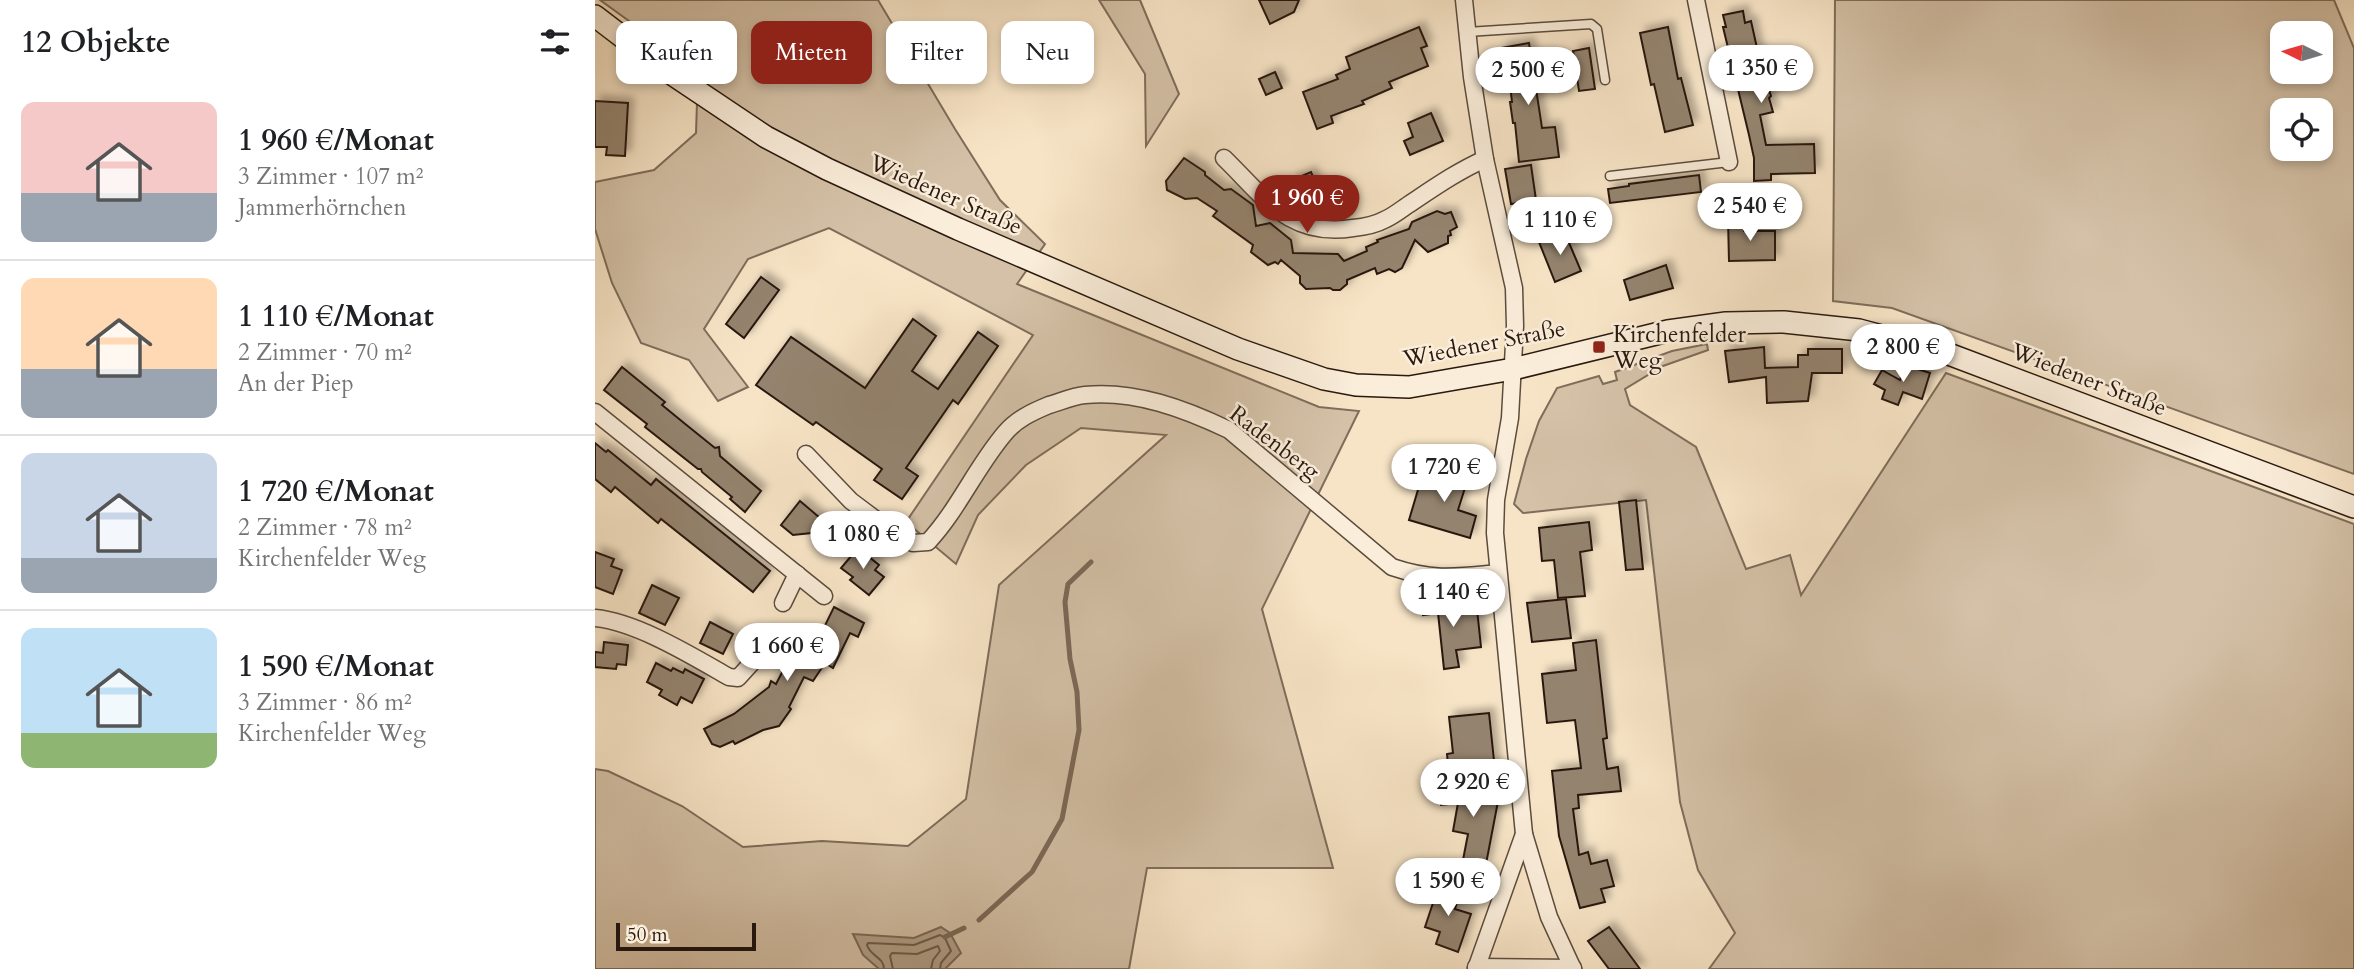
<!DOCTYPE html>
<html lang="de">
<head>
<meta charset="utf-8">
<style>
  :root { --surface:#fff; --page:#f2f2f2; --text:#202124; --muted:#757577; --line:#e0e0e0; --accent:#8f2418 }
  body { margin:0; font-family:Cardo,serif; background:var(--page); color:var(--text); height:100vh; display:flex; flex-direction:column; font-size:26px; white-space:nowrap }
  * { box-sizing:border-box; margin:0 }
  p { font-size:23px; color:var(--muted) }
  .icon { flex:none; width:38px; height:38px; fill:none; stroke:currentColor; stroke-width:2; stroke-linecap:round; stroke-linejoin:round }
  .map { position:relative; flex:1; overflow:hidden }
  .sheet { display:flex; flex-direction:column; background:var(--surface); width:595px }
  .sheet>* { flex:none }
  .hud { position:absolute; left:21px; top:21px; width:665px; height:63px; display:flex; gap:14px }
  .needle { width:46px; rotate:275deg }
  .tools { position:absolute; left:1675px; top:21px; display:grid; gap:14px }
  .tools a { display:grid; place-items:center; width:63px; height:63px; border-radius:14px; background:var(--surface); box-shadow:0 4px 10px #0003; font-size:35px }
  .scale { position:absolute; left:21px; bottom:18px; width:140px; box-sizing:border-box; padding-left:7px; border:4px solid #29190f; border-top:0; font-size:19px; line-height:24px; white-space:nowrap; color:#29190f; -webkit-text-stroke:5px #faedda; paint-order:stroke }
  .price { position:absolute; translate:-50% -60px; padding:0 16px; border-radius:24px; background:#fff; color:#222; font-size:23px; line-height:46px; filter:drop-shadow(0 2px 4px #0008) }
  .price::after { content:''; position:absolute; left:50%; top:42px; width:21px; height:16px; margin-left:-10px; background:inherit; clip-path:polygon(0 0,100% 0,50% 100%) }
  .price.current { background:var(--accent); color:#fff }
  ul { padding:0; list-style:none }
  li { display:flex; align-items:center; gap:21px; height:175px; padding:0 21px }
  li+li { border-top:2px solid var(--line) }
  li span { display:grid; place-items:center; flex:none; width:196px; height:140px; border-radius:14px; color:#555 }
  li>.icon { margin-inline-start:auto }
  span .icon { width:84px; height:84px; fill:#fffc; stroke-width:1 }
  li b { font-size:30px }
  h2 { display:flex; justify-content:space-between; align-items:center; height:84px; padding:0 21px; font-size:30px }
  .chip { padding:0 24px; border-radius:14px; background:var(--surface); box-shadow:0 4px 10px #0003; font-size:24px; line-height:63px }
  .chip.current { background:var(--accent); color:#fff }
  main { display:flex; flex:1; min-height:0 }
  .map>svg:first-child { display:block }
</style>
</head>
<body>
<main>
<section class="sheet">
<h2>12 Objekte<svg class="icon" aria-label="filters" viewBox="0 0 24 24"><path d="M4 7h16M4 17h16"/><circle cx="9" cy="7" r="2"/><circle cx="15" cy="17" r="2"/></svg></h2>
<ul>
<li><span style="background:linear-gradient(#f6c9c9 65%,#9aa5b1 0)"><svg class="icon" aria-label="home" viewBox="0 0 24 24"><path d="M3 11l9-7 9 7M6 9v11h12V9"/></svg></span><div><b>1 960 €/Monat</b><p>3 Zimmer · 107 m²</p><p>Jammerhörnchen</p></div></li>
<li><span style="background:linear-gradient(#ffd9b3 65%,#9aa5b1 0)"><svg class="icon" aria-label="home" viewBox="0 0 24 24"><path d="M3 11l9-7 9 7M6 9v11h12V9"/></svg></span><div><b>1 110 €/Monat</b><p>2 Zimmer · 70 m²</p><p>An der Piep</p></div></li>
<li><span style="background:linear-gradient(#c9d6e8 75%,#9aa5b1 0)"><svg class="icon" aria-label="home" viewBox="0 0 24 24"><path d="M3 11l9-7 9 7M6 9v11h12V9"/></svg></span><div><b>1 720 €/Monat</b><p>2 Zimmer · 78 m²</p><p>Kirchenfelder Weg</p></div></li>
<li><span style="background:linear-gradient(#bfe0f5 75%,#8fb573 0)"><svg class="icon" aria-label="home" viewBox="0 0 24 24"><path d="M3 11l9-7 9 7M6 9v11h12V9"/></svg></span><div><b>1 590 €/Monat</b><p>3 Zimmer · 86 m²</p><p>Kirchenfelder Weg</p></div></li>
</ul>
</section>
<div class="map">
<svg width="1759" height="969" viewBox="0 0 1759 969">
  <defs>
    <filter id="shadow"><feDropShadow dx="5.5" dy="-5.5" stdDeviation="3.5" flood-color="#0004"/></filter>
  </defs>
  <rect width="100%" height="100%" fill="#f7e4c6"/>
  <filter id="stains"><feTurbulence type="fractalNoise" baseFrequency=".00286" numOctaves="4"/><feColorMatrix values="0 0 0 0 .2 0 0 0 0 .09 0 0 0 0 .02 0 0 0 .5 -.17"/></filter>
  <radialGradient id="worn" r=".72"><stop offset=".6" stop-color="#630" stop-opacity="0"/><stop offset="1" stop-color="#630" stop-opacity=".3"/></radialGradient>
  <g fill="#d4c1a7" stroke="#7e6d5b" stroke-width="2" fill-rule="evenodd">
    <polygon points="5,0 283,0 360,129 405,200 450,244 422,284 724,407 764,411 667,609 738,868 552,868 534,969 0,969 0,769 13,771 87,806 148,847 227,841 313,846 371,799 404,585 571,435 486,428 431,465 383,515 361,564 311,522 438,335 234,228 153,259 109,329 153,387 123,401 94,360 46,343 17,283 0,229 0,182 59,170 101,133 103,71"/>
    <polygon points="504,0 545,0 584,94 551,146 550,74"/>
    <path d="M 1240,0 L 1739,0 L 1759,48 L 1759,474 L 1297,308 L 1238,301 ZM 1687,33 L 1726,33 L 1726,72 L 1687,72 ZM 1687,110 L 1726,110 L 1726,149 L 1687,149 Z"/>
    <polygon points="1112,344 1113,350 1068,366 1030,389 1035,405 1101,447 1151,569 1195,555 1206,595 1351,373 1759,524 1759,969 1114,969 1140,933 1103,870 1085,802 1051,500 928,513 919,504 931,459 944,421 962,388 1004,376 1008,384 1022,380 1020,372 1077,351"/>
  </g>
  <polygon fill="#b19f88" stroke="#7b6958" stroke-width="2" points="346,927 355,933 366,953 350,969 284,969 268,955 258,934 319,938"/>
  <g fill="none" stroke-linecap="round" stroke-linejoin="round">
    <g stroke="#6d5c4c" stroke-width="2">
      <path d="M 289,969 C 289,957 275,956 272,945 L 273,943 L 319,945 L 345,935 L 350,938 L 356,951 L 346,963 L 345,969"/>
      <polyline points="298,969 295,956 297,953 322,954 343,946 345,951 338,960 336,969"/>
    </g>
    <g stroke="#7b6958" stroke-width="5">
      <polyline points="384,920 437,872 467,819 484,730 482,692 475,659 470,602 473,584 496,562"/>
      <polyline points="350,937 369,928"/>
    </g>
  </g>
  <g fill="#94836e" stroke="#29190f" stroke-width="2" filter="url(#shadow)">
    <polygon points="664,0 704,0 699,12 675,24"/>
    <polygon points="1148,11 1150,23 1156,21 1166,66 1176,96 1174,98 1178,112 1165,115 1171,145 1219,144 1220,173 1176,174 1176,180 1159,181 1159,158 1154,135 1128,27 1131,27 1128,15"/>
    <polygon points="824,27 832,46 826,48 833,66 794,82 797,88 767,101 769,104 736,116 738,123 722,129 708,92 743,79 741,75 755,69 751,57"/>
    <polygon points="1073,27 1083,79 1086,78 1098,125 1070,132 1059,84 1056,85 1045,33"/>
    <polygon points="934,43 947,128 960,127 964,157 924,162 920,123 918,123 915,102 917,102 915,85 906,48"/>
    <polygon points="994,48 1000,89 984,91 978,51"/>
    <polygon points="680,72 687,88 671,95 664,79"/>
    <polygon points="0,101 33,103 30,156 11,155 12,147 0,147"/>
    <polygon points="836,113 848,141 815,155 809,141 818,137 813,123"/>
    <polygon points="589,158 610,172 610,175 629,190 636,189 658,205 661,226 675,223 696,240 698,253 743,254 749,261 772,251 771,247 783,242 782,240 814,229 817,222 842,211 850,214 856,212 862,227 855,231 856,235 853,236 853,243 833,252 820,240 807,268 800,272 794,269 782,274 780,268 752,280 752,284 745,290 738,290 735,288 711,289 705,283 705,276 686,260 683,264 680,262 673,265 656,252 658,245 618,216 622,211 602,198 590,199 572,190 571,181"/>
    <polygon points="936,165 941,200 916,204 910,169"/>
    <polygon points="716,172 728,201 710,207 697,180"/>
    <polygon points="1104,175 1106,192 1015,203 1013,189 1034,186 1034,184"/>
    <polygon points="1133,219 1149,219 1149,231 1180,231 1180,260 1134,261"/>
    <polygon points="969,231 986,271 960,282 944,242"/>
    <polygon points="1071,265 1078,288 1035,300 1029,280"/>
    <polygon points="166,277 184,290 149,338 131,324"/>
    <polygon points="318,319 341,336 317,371 343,389 383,332 403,346 363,404 358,400 311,468 323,476 307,499 279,480 287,469 221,422 218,425 161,385 196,337 270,388"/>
    <polygon points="1169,347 1170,368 1203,367 1203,355 1213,355 1213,349 1247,349 1247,373 1217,373 1213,401 1172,403 1171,377 1134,382 1130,351"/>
    <polygon points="1310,365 1335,373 1327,399 1308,392 1303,405 1287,399 1290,390 1279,384 1287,370 1305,380"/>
    <polygon points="27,367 70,402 67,405 89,423 120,448 124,447 125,456 166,491 150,512 135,499 137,497 107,472 106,469 103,469 50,427 52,424 9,390"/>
    <polygon points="0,443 11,452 13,450 56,485 61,479 175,571 158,592 66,519 63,523 20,487 16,492 0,479"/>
    <polygon points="844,465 874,475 863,510 881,516 875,538 814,520 825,483 837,487"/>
    <polygon points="1041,500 1048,569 1031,570 1024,502"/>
    <polygon points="205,501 225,518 226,532 198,535 186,525"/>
    <polygon points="994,522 997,550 985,552 990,596 963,598 959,560 947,561 944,528"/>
    <polygon points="263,548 284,565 280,570 289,577 274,595 255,580 258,577 246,568"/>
    <polygon points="0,552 19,559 16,566 27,570 18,594 0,587"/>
    <polygon points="57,585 84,598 70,625 44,613"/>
    <polygon points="843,591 845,612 882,609 886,647 861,650 864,667 849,669 843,613 828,615 826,593"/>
    <polygon points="971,599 976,638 937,642 932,603"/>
    <polygon points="239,607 269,623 263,637 255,633 238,668 230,663 218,681 209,677 194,707 196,709 184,726 168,730 140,744 138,741 125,747 117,744 109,729 139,714 174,687 176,681 181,684 203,642 218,650"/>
    <polygon points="115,622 138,634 128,654 105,643"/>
    <polygon points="1001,640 1012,738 1008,739 1012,769 1023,767 1026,791 983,795 984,808 978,809 984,855 993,852 996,864 1012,860 1019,886 1006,889 1010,902 985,908 964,836 957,771 986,768 980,720 952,723 947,674 981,670 978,643"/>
    <polygon points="9,642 33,645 31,665 22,664 21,669 0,667 0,652 8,653"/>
    <polygon points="61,663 76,671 78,668 88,673 90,669 109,679 97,703 86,697 82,705 64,695 67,690 52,682"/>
    <polygon points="894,713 900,770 854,774 852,754 858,753 854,717"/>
    <polygon points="854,786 904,796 891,864 868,860 873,834 858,831 863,803 846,805 844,787"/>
    <polygon points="845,882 866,889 860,909 876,914 863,952 841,944 845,932 830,927"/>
    <polygon points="1014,927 1045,969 1014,969 993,941"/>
  </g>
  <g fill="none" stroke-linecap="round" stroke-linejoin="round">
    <g stroke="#5c4c3d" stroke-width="11">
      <g id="lane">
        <polyline points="872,32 996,24 1002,29 1010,80"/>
        <polyline points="1015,176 1134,162"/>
      </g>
    </g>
    <g stroke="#5c4c3d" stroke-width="19">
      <g id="street">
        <polyline points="869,0 877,77 890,159 919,288 920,326 915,418 901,500 900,533 929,834 881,969"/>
        <polyline points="1101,0 1134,162"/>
        <path d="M 629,158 C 670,198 695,238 758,228 C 768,227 780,225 789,220 C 799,216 808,208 816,203 C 840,187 863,171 890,159"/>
        <polyline points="0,412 229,596"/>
        <path d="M 211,454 L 256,501 L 292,528 L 318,543 L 333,542 C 363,510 381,467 410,433 C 422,419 437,412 454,405 C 465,402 478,396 490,395 C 540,390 590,409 634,430 L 797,567 C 838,581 862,577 903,573"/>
        <polyline points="188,603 202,574"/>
        <path d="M 0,618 C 42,622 97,656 134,677 L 143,678 L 162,657"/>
        <polyline points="929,834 954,917 978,969"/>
        <polyline points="881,967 978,968"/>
      </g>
    </g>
    <g stroke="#29190f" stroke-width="24">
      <polyline id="secondary" points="0,16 68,68 171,137 232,169 363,229 643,349 729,379 761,385 814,387 918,369 1073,331 1131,323 1189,322 1264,330 1351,353 1759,507"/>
    </g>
    <use href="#lane" stroke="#faedda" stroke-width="8"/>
    <use href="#street" stroke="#faedda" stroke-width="16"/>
    <use href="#secondary" stroke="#faedda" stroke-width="21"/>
  </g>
  <rect fill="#8f2418" stroke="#faedda" stroke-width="2.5" x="997" y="340" width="14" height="14" rx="3.5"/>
  <g text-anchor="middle" stroke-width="5" stroke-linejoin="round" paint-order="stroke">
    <g font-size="23" fill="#29190f" stroke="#faedda">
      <text transform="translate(351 194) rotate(24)" y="8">Wiedener Straße</text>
      <text transform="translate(889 343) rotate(-11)" y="8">Wiedener Straße</text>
      <text transform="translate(1494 379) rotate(21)" y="8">Wiedener Straße</text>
      <text transform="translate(680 442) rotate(37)" y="8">Radenberg</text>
    </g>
    <g font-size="23" fill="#29190f" stroke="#faedda" text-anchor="start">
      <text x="1018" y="342">Kirchenfelder<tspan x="1018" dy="26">Weg</tspan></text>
    </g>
  </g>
  <rect width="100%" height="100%" filter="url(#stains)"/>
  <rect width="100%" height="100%" fill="url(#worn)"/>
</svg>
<div class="tools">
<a><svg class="needle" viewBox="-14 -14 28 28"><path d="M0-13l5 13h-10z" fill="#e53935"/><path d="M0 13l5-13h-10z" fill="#757577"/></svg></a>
<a><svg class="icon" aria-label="locate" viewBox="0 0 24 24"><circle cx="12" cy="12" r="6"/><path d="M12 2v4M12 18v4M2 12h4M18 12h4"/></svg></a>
</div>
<div class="scale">50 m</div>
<b class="price" style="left:1166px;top:105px">1 350 €</b>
<b class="price" style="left:933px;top:107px">2 500 €</b>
<b class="price current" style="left:712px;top:235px">1 960 €</b>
<b class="price" style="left:1155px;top:243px">2 540 €</b>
<b class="price" style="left:965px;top:257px">1 110 €</b>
<b class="price" style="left:1308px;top:384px">2 800 €</b>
<b class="price" style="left:849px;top:504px">1 720 €</b>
<b class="price" style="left:268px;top:571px">1 080 €</b>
<b class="price" style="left:858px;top:629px">1 140 €</b>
<b class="price" style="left:192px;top:683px">1 660 €</b>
<b class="price" style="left:878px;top:819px">2 920 €</b>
<b class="price" style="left:853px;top:918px">1 590 €</b>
<div class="hud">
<a class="chip">Kaufen</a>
<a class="chip current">Mieten</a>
<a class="chip">Filter</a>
<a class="chip">Neu</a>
</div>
</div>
</main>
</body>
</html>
